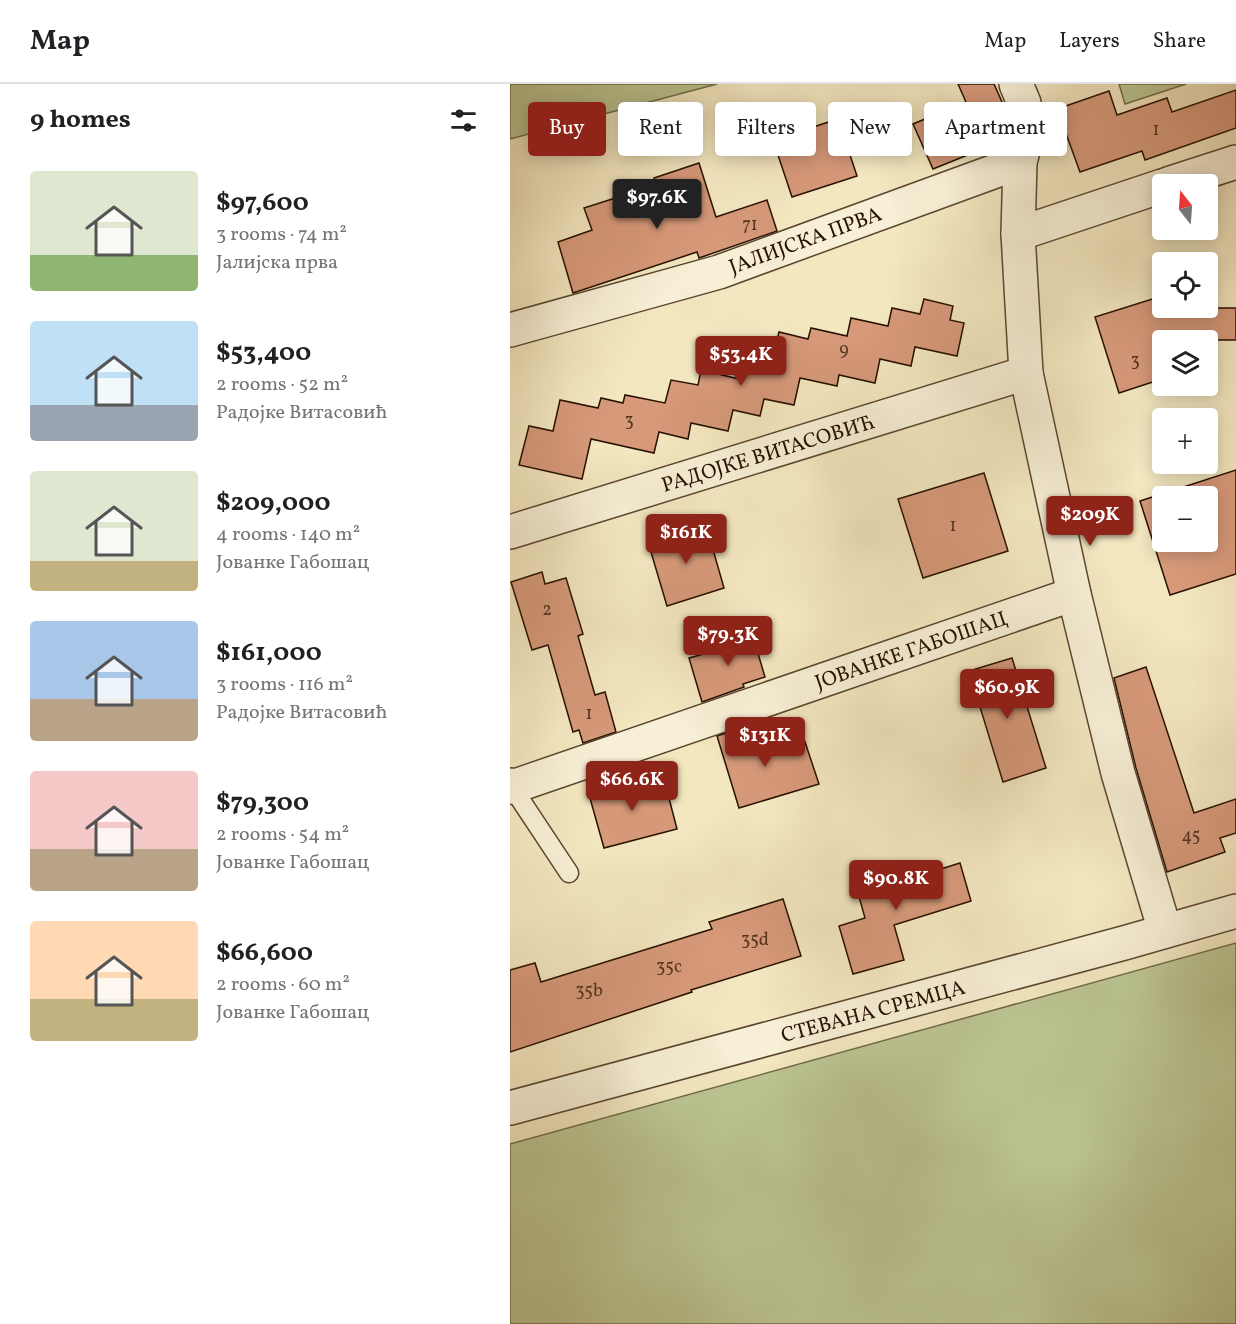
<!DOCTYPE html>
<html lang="en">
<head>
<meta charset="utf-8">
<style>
  :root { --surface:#fff; --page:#f2f2f2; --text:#202124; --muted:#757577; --line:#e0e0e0; --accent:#8f2418 }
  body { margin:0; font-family:Vollkorn,serif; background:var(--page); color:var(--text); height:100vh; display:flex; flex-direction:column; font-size:22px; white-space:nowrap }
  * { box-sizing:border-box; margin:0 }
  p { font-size:20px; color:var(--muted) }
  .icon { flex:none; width:33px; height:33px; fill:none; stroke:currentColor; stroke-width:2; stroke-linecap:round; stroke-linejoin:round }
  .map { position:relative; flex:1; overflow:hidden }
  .details { display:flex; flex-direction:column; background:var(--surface); width:510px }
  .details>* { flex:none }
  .guide { position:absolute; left:18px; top:18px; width:570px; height:54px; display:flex; gap:12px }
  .needle { width:39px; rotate:343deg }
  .buttons { position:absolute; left:642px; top:90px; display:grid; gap:12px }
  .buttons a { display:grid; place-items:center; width:66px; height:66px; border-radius:6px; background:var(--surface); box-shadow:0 3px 15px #0003; font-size:30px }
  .price { position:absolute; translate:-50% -51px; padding:0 14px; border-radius:6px; background:var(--accent); color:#fff; font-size:20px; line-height:39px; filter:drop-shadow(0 2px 3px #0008) }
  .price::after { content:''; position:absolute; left:50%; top:36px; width:18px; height:14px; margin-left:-9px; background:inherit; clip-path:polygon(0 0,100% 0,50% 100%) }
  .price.current { background:#222; color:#fff }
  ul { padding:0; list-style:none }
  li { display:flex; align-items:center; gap:18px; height:150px; padding:0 30px }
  li span { display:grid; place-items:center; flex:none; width:168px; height:120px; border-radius:6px; color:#555 }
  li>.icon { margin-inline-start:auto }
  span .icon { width:72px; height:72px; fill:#fffc; stroke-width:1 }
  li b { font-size:26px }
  h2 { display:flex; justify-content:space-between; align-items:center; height:72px; padding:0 30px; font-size:26px }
  .chip { padding:0 21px; border-radius:6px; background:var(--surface); box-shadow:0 3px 15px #0003; font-size:21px; line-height:54px }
  .chip.current { background:var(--accent); color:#fff }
  header { display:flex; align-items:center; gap:36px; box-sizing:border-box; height:84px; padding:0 30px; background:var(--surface); border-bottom:2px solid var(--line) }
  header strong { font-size:28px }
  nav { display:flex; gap:33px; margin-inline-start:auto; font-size:21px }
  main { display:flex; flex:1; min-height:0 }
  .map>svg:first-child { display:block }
</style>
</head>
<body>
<header>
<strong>Map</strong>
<nav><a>Map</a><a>Layers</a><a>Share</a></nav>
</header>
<main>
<section class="details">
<h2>9 homes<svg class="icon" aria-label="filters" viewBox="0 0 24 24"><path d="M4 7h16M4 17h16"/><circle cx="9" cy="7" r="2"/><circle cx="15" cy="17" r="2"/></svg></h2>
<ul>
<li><span style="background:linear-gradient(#dfe7d0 70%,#8fb573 0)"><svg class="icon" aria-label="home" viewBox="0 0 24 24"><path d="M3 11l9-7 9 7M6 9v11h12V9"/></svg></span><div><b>$97,600</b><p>3 rooms · 74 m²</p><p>Јалијска прва</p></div></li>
<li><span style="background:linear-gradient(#bfe0f5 70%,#9aa5b1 0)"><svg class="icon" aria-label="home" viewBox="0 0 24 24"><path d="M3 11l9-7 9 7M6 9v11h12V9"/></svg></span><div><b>$53,400</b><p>2 rooms · 52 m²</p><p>Радојке Витасовић</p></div></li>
<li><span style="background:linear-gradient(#dfe7d0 75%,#c2b280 0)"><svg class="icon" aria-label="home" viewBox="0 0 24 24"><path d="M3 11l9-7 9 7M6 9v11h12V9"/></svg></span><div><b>$209,000</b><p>4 rooms · 140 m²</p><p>Јованке Габошац</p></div></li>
<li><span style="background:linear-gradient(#a9c7e8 65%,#b9a48a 0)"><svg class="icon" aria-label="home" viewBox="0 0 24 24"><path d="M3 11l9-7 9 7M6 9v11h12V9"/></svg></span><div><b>$161,000</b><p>3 rooms · 116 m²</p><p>Радојке Витасовић</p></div></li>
<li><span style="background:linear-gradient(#f6c9c9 65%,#b9a48a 0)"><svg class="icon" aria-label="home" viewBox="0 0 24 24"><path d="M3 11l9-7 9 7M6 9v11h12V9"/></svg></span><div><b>$79,300</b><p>2 rooms · 54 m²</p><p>Јованке Габошац</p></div></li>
<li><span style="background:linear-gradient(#ffd9b3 65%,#c2b280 0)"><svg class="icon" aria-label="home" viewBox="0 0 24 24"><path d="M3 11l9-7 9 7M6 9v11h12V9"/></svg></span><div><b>$66,600</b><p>2 rooms · 60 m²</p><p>Јованке Габошац</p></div></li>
</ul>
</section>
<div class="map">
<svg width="726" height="1240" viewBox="0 0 726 1240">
  <rect width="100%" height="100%" fill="#f3e7c0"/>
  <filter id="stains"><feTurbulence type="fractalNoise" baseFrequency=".00333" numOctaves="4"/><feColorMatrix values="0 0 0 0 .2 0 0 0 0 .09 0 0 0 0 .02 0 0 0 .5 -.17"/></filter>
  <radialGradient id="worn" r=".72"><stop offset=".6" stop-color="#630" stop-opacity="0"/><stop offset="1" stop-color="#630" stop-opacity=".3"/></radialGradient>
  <g fill="#bbc592" stroke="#716b49" stroke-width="1.5">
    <polygon points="0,0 207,0 0,55"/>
    <polygon points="609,0 676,0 615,20"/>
    <polygon points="726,859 726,1240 0,1240 0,1060"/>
  </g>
  <g fill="#d6997a" stroke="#271100" stroke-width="1.5" fill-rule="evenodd">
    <polygon points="448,0 484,0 496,27 455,46 465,68 423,85 403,40 456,18"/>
    <polygon points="726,6 726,44 635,76 632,67 570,88 547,25 599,7 607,31 657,14 662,28"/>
    <polygon points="328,35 347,92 282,113 263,56"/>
    <polygon points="189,79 206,133 257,116 267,147 189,174 187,168 63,209 48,158 82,146 74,124 146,101 144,94"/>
    <polygon points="652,212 652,224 726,224 726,256 652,256 652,295 609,309 585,233"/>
    <polygon points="414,215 443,222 440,236 454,239 447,272 405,263 401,282 370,275 365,299 329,291 327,302 290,294 284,321 254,315 250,332 223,326 218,347 181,339 178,355 149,348 144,369 81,355 72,395 9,381 19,342 43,347 50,316 88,324 91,314 113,319 115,311 155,319 161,296 188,301 191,286 229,295 236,266 263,272 269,248 298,255 301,244 337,252 341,234 378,242 382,224 410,230"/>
    <path d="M 726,386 L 726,490 L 660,511 L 630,417 ZM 652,412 L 698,412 L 698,458 L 652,458 Z"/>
    <polygon points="474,389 498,467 413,494 388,415"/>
    <polygon points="196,441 214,504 157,522 138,458"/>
    <polygon points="32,488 35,500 56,494 73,550 68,552 85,611 95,608 106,648 73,659 69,646 63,648 38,561 22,566 1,498"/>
    <polygon points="241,546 255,593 233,600 234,603 192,618 179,574 215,564 212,554"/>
    <polygon points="502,574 536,684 493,698 459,587"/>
    <polygon points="636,583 684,729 726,715 726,749 710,754 715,768 657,788 626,684 604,594"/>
    <polygon points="238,642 246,669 294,655 309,700 229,724 207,652"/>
    <polygon points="154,695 167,745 94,764 78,707 105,700 107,707"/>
    <polygon points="366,777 374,803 450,779 461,817 384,841 394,876 343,890 329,842 355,834 341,784"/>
    <polygon points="273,815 291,872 181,906 182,908 0,968 0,886 25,879 31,898 202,845 199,838"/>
  </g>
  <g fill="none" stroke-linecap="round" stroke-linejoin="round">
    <g stroke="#5a4630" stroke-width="21">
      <polyline id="lane" points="2,703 59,789"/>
    </g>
    <g stroke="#5a4630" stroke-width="36">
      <g id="street">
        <polyline points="506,0 514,19 518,48 510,78 508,150 516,289 564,510 608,689 655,847"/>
        <polyline points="658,100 726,78"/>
        <polyline points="508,150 652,102"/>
        <polyline points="0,246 209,188 510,78"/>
        <polyline points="0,448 516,289"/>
        <polyline points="0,701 2,703 564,510"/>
        <polyline points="0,1024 614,859 726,827"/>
      </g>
    </g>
    <use href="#lane" stroke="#f7efd6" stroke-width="18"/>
    <use href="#street" stroke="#f7efd6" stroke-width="33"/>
  </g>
  <g text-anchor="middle" stroke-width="5" stroke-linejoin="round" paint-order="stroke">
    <g font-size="18" fill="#53331e">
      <text x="646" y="51">1</text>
      <text x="240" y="146">71</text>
      <text x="334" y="271">9</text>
      <text x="625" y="282">3</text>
      <text x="119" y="342">3</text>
      <text x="443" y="447">1</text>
      <text x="37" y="531">2</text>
      <text x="79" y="635">1</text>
      <text x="681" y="757">45</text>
      <text x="245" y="861">35d</text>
      <text x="159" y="888">35c</text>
      <text x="79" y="912">35b</text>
    </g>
    <g font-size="21" fill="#271100" stroke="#f7efd6">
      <text transform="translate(295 156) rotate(-20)" y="7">ЈАЛИЈСКА ПРВА</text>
      <text transform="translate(258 369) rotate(-17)" y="7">РАДОЈКЕ ВИТАСОВИЋ</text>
      <text transform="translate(401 566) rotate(-19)" y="7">ЈОВАНКЕ ГАБОШАЦ</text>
      <text transform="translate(363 927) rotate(-15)" y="7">СТЕВАНА СРЕМЦА</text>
    </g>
  </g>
  <rect width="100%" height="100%" filter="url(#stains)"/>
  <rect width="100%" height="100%" fill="url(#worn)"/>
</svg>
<div class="buttons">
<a><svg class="needle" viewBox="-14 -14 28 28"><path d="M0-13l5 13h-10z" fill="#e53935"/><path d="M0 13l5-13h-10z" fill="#757577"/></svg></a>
<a><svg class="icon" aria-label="locate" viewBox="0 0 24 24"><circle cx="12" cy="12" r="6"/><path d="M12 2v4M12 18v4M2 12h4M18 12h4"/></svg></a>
<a><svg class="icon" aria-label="layers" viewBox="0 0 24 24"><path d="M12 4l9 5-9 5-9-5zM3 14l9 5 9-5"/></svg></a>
<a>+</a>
<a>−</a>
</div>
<b class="price current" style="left:147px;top:146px">$97.6K</b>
<b class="price" style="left:231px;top:303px">$53.4K</b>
<b class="price" style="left:580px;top:463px">$209K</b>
<b class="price" style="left:176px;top:481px">$161K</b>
<b class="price" style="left:218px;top:583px">$79.3K</b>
<b class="price" style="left:497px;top:636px">$60.9K</b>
<b class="price" style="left:255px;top:684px">$131K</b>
<b class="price" style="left:122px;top:728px">$66.6K</b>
<b class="price" style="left:386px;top:827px">$90.8K</b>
<div class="guide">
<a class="chip current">Buy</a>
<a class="chip">Rent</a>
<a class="chip">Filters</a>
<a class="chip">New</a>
<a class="chip">Apartment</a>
</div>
</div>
</main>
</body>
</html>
